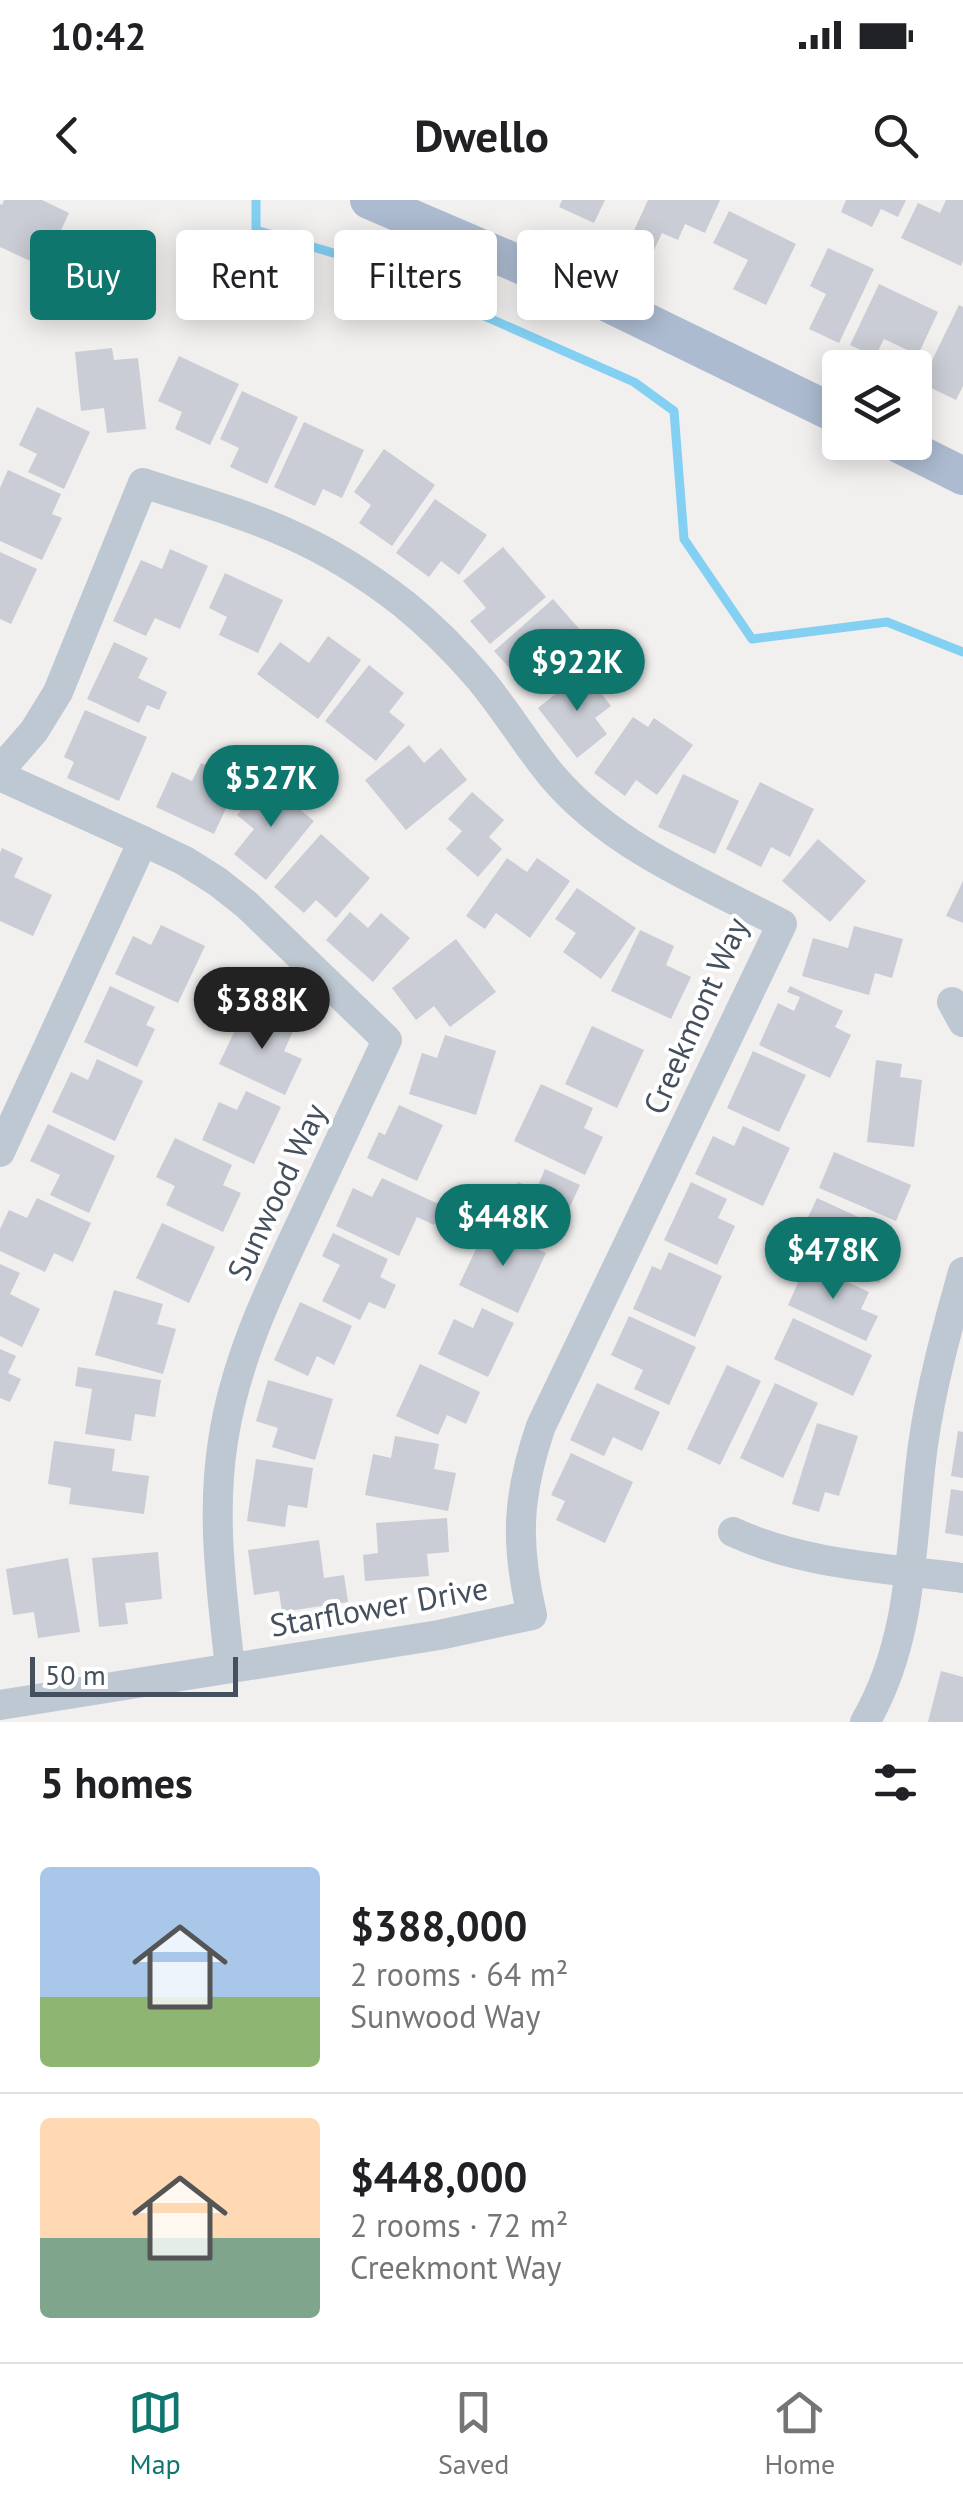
<!DOCTYPE html>
<html lang="en">
<head>
<meta charset="utf-8">
<style>
  :root { --surface:#fff; --page:#f6f6f6; --text:#202124; --muted:#757577; --line:#e0e0e0; --accent:#0f766e }
  body { margin:0; font-family:"PT Sans",sans-serif; background:var(--page); color:var(--text); height:100vh; display:flex; flex-direction:column; font-size:38px; white-space:nowrap }
  * { box-sizing:border-box; margin:0 }
  p { font-size:32px; color:var(--muted) }
  .icon { flex:none; width:55px; height:55px; fill:none; stroke:currentColor; stroke-width:2; stroke-linecap:round; stroke-linejoin:round }
  .map { position:relative; height:1522px; overflow:hidden }
  .panel { display:flex; flex-direction:column; background:var(--surface); flex:1 }
  .panel>* { flex:none }
  .banner { position:absolute; left:30px; top:30px; width:905px; height:90px; display:flex; gap:20px }
  .controls { position:absolute; left:822px; top:150px; display:grid; gap:20px }
  .controls a { display:grid; place-items:center; width:110px; height:110px; border-radius:10px; background:var(--surface); box-shadow:0 5px 25px #0003; font-size:50px }
  .scale { position:absolute; left:30px; bottom:25px; width:208px; box-sizing:border-box; padding-left:10px; border:5px solid #45505e; border-top:0; font-size:28px; line-height:35px; white-space:nowrap; color:#45505e; -webkit-text-stroke:8px #fff; paint-order:stroke }
  .price { position:absolute; translate:-50% -85px; padding:0 22px; border-radius:35px; background:var(--accent); color:#fff; font-size:32px; line-height:65px; filter:drop-shadow(0 2px 5px #0008) }
  .price::after { content:''; position:absolute; left:50%; top:60px; width:30px; height:22px; margin-left:-15px; background:inherit; clip-path:polygon(0 0,100% 0,50% 100%) }
  .price.current { background:#222; color:#fff }
  ul { padding:0; list-style:none }
  li { display:flex; align-items:center; gap:30px; height:250px; padding:0 40px }
  li+li { border-top:2px solid var(--line) }
  li span { display:grid; place-items:center; flex:none; width:280px; height:200px; border-radius:10px; color:#555 }
  li>.icon { margin-inline-start:auto }
  span .icon { width:120px; height:120px; fill:#fffc; stroke-width:1 }
  li b { font-size:42px }
  h2 { display:flex; justify-content:space-between; align-items:center; height:120px; padding:0 40px; font-size:42px }
  .tag { padding:0 35px; border-radius:10px; background:var(--surface); box-shadow:0 5px 25px #0003; font-size:35px; line-height:90px }
  .tag.current { background:var(--accent); color:#fff }
  .status { display:flex; justify-content:space-between; align-items:center; height:70px; padding:0 50px; background:var(--surface); direction:ltr }
  .status svg { height:28px; fill:currentColor }
  header { display:flex; justify-content:space-between; align-items:center; height:130px; padding:0 40px; background:var(--surface); font-size:45px; font-weight:800 }
  .menu { display:flex; justify-content:space-around; align-items:center; height:140px; border-top:2px solid var(--line); background:var(--surface); font-size:28px; color:var(--muted) }
  .menu a { display:grid; justify-items:center; gap:5px }
  .menu .current { color:var(--accent) }
  .map>svg:first-child { display:block }
</style>
</head>
<body>
<div class="status"><b>10:42</b><svg viewBox="0 0 49 12"><path d="M0 12V9h3v3zM5 12V6h3v6zM10 12V3h3v9zM15 12V0h3v12zM26 1h20v11H26zM47 4h2v5h-2z"/></svg></div>
<header><svg class="icon" aria-label="back" viewBox="0 0 24 24"><path d="M15 5l-7 7 7 7"/></svg>Dwello<svg class="icon" aria-label="search" viewBox="0 0 24 24"><circle cx="10" cy="10" r="6"/><path d="M15 15l6 6"/></svg></header>
<div class="map">
<svg width="963" height="1522" viewBox="0 0 963 1522">
  <rect width="100%" height="100%" fill="#f2efef"/>
  <g fill="none" stroke-linecap="round" stroke-linejoin="round">
    <polyline stroke="#83d0f3" stroke-width="9" points="256,0 256,30 357,60 634,182 674,211 684,339 752,439 887,422 963,452"/>
  </g>
  <g fill="#cacdd5">
    <polygon points="4,0 42,0 69,13 51,52 47,50 39,65 0,47 0,4 2,5"/>
    <polygon points="562,0 605,0 594,23 559,7"/>
    <polygon points="648,0 720,0 705,33 685,24 678,40 662,33 654,50 630,39"/>
    <polygon points="846,0 906,0 898,17 881,9 872,27 841,12"/>
    <polygon points="946,0 963,0 963,61 961,66 901,38 918,3 940,13"/>
    <polygon points="729,11 796,44 766,105 733,89 748,60 713,43"/>
    <polygon points="828,48 874,69 839,143 809,129 826,94 810,86"/>
    <polygon points="879,84 938,112 918,155 884,139 875,157 850,145"/>
    <polygon points="959,105 963,107 963,186 956,200 921,183"/>
    <polygon points="112,148 114,160 138,158 146,229 107,233 104,208 81,211 75,152"/>
    <polygon points="179,156 239,184 210,245 175,229 182,212 158,201"/>
    <polygon points="242,191 298,217 267,284 230,267 239,248 220,239"/>
    <polygon points="37,207 90,232 64,289 28,272 37,254 19,245"/>
    <polygon points="304,222 364,250 342,298 323,289 315,306 274,287"/>
    <polygon points="384,249 435,285 392,346 359,323 371,305 354,292"/>
    <polygon points="8,270 61,294 52,314 62,318 42,360 0,341 0,288"/>
    <polygon points="435,299 487,335 459,375 441,361 429,377 396,353"/>
    <polygon points="503,347 546,397 490,444 470,421 486,408 463,381"/>
    <polygon points="170,349 208,366 180,429 155,418 146,436 113,421 141,360 162,369"/>
    <polygon points="0,352 37,369 11,424 0,419"/>
    <polygon points="225,373 283,400 258,453 219,435 227,417 209,408"/>
    <polygon points="553,399 596,448 557,482 553,477 557,473 546,460 522,482 494,451"/>
    <polygon points="328,436 361,460 318,519 257,474 280,442 309,463"/>
    <polygon points="114,442 148,458 138,478 167,492 159,510 147,505 139,523 87,499"/>
    <polygon points="369,465 404,493 389,512 405,525 376,561 325,521"/>
    <polygon points="584,471 611,506 595,518 607,534 577,558 538,508"/>
    <polygon points="85,510 147,537 119,601 67,578 74,562 64,557"/>
    <polygon points="633,517 648,527 654,518 693,545 657,595 636,580 625,596 594,573"/>
    <polygon points="409,545 424,563 441,548 467,580 406,630 365,580"/>
    <polygon points="201,563 239,581 214,634 156,607 172,572 192,581"/>
    <polygon points="683,574 739,601 715,654 658,627"/>
    <polygon points="265,581 314,621 266,680 234,654 254,629 237,615"/>
    <polygon points="760,582 814,609 790,657 771,647 761,667 726,649"/>
    <polygon points="472,592 504,620 489,637 502,649 478,677 446,649 462,631 448,619"/>
    <polygon points="321,634 370,678 336,718 316,700 304,713 274,687"/>
    <polygon points="818,639 866,681 830,722 782,681"/>
    <polygon points="2,648 23,658 14,677 52,695 33,736 0,721 0,653"/>
    <polygon points="507,658 527,672 537,658 570,681 530,738 496,713 485,729 466,716"/>
    <polygon points="963,681 963,723 946,716"/>
    <polygon points="577,688 636,728 601,779 563,752 576,733 555,719"/>
    <polygon points="350,712 368,728 381,713 410,738 373,782 326,740"/>
    <polygon points="161,725 205,746 178,803 115,774 133,736 151,745"/>
    <polygon points="854,726 903,739 892,778 875,773 869,795 802,776 813,738 848,748"/>
    <polygon points="640,730 674,746 666,765 691,777 671,819 611,791"/>
    <polygon points="456,739 496,792 450,827 434,806 416,820 392,788"/>
    <polygon points="110,786 155,807 146,825 155,829 137,867 84,842"/>
    <polygon points="790,786 843,811 835,827 851,835 830,878 759,845 778,803 794,811 800,797 787,792"/>
    <polygon points="246,807 294,829 284,851 302,859 285,895 219,864"/>
    <polygon points="592,826 644,850 617,908 565,884"/>
    <polygon points="445,835 496,851 476,915 409,894 422,853 437,858"/>
    <polygon points="753,851 806,875 779,932 727,908"/>
    <polygon points="97,859 143,881 115,941 52,912 71,872 88,880"/>
    <polygon points="876,860 902,864 900,877 922,880 914,947 867,942"/>
    <polygon points="541,884 593,908 584,928 603,937 585,975 514,941"/>
    <polygon points="246,891 281,907 254,964 202,940 219,902 237,910"/>
    <polygon points="399,905 443,925 417,981 367,958 379,932 385,935"/>
    <polygon points="48,924 115,956 89,1013 50,995 60,975 30,961"/>
    <polygon points="743,926 790,948 763,1006 695,974 713,936 734,946"/>
    <polygon points="175,938 232,965 223,985 241,993 223,1032 166,1005 175,986 156,977"/>
    <polygon points="834,952 911,985 896,1021 819,988"/>
    <polygon points="545,969 580,985 553,1044 501,1019 518,982 536,990"/>
    <polygon points="382,978 443,1006 434,1025 417,1017 399,1056 336,1026 353,988 372,997"/>
    <polygon points="691,982 727,999 718,1018 735,1026 717,1065 664,1040"/>
    <polygon points="37,998 91,1023 73,1062 54,1053 45,1072 0,1051 0,1029 9,1010 27,1018"/>
    <polygon points="817,998 880,1027 872,1044 893,1053 879,1083 795,1045"/>
    <polygon points="162,1023 215,1047 189,1103 136,1078"/>
    <polygon points="487,1026 546,1053 518,1113 459,1085"/>
    <polygon points="333,1033 388,1059 380,1077 396,1085 385,1109 369,1102 360,1120 322,1101 340,1065 322,1056"/>
    <polygon points="669,1052 722,1076 695,1137 633,1109 652,1066 661,1070"/>
    <polygon points="807,1063 869,1092 861,1109 878,1116 866,1141 788,1105"/>
    <polygon points="0,1064 20,1073 10,1094 40,1109 22,1147 0,1136"/>
    <polygon points="114,1090 163,1104 157,1124 176,1129 163,1174 95,1155"/>
    <polygon points="300,1102 352,1126 334,1165 317,1156 308,1176 274,1160"/>
    <polygon points="482,1108 514,1123 488,1177 438,1154 454,1119 473,1128"/>
    <polygon points="629,1116 696,1147 669,1205 634,1189 643,1170 611,1155"/>
    <polygon points="793,1118 872,1155 853,1196 774,1159"/>
    <polygon points="0,1149 16,1156 8,1173 21,1179 10,1202 0,1198"/>
    <polygon points="420,1164 480,1192 466,1224 447,1215 438,1235 396,1216"/>
    <polygon points="727,1165 761,1181 720,1265 687,1249"/>
    <polygon points="78,1167 161,1180 155,1217 135,1214 131,1241 85,1234 92,1189 75,1186"/>
    <polygon points="268,1180 333,1199 315,1260 272,1247 278,1228 256,1221"/>
    <polygon points="597,1183 660,1212 642,1251 613,1237 604,1256 570,1240"/>
    <polygon points="775,1183 818,1203 783,1278 740,1258"/>
    <polygon points="817,1223 858,1236 839,1296 825,1292 819,1312 792,1304"/>
    <polygon points="958,1231 963,1232 963,1278 951,1276"/>
    <polygon points="395,1236 439,1244 434,1269 456,1273 448,1311 365,1295 373,1254 391,1258"/>
    <polygon points="54,1241 115,1249 112,1271 149,1276 144,1314 69,1304 71,1288 48,1284"/>
    <polygon points="571,1253 633,1282 605,1343 556,1320 565,1301 551,1295"/>
    <polygon points="256,1259 313,1268 307,1308 288,1305 285,1327 247,1321"/>
    <polygon points="951,1289 963,1291 963,1336 945,1333"/>
    <polygon points="447,1318 449,1352 427,1354 429,1376 365,1381 363,1355 378,1353 376,1323"/>
    <polygon points="319,1340 324,1378 344,1375 348,1402 282,1412 279,1391 254,1395 248,1350"/>
    <polygon points="158,1352 162,1399 125,1403 128,1424 99,1427 92,1358"/>
    <polygon points="68,1358 80,1432 38,1438 34,1412 13,1415 6,1369"/>
    <polygon points="941,1471 963,1477 963,1522 928,1522"/>
  </g>
  <g fill="none" stroke-linecap="round" stroke-linejoin="round">
    <g stroke="#bec8d2" stroke-width="30">
      <path d="M 0,570 L 34,531 L 58,492 L 143,283 C 191,299 241,312 287,333 C 329,351 368,376 404,404 C 431,426 457,452 480,479 C 506,510 527,546 553,577 C 613,647 702,683 782,724 L 541,1226 C 517,1296 515,1343 532,1415 L 439,1435 L 0,1505"/>
      <path d="M 0,576 L 143,641 L 185,661 L 218,682 L 247,705 L 387,840 C 359,900 331,960 303,1019 C 269,1091 235,1161 223,1241 C 211,1317 222,1393 230,1468"/>
      <polyline points="952,802 963,822"/>
      <polyline points="0,952 143,641"/>
      <path d="M 733,1332 C 804,1365 886,1368 963,1378"/>
      <path d="M 865,1522 C 915,1437 910,1339 923,1245 C 931,1187 947,1129 963,1072"/>
    </g>
    <g stroke="#acbbd0" stroke-width="38">
      <polyline points="369,0 591,95 840,216"/>
      <polyline points="895,242 963,276"/>
    </g>
  </g>
  <g text-anchor="middle" stroke-width="8" stroke-linejoin="round" paint-order="stroke">
    <g font-size="32" fill="#45505e" stroke="#fff">
      <text transform="translate(696 816) rotate(-66)" y="11">Creekmont Way</text>
      <text transform="translate(277 992) rotate(-65)" y="11">Sunwood Way</text>
      <text transform="translate(379 1407) rotate(-10)" y="11">Starflower Drive</text>
    </g>
  </g>
</svg>
<div class="controls">
<a><svg class="icon" aria-label="layers" viewBox="0 0 24 24"><path d="M12 4l9 5-9 5-9-5zM3 14l9 5 9-5"/></svg></a>
</div>
<div class="scale">50 m</div>
<b class="price" style="left:577px;top:514px">$922K</b>
<b class="price" style="left:271px;top:630px">$527K</b>
<b class="price current" style="left:262px;top:852px">$388K</b>
<b class="price" style="left:503px;top:1069px">$448K</b>
<b class="price" style="left:833px;top:1102px">$478K</b>
<div class="banner">
<a class="tag current">Buy</a>
<a class="tag">Rent</a>
<a class="tag">Filters</a>
<a class="tag">New</a>
</div>
</div>
<section class="panel">
<h2>5 homes<svg class="icon" aria-label="filters" viewBox="0 0 24 24"><path d="M4 7h16M4 17h16"/><circle cx="9" cy="7" r="2"/><circle cx="15" cy="17" r="2"/></svg></h2>
<ul>
<li><span style="background:linear-gradient(#a9c7e8 65%,#8fb573 0)"><svg class="icon" aria-label="home" viewBox="0 0 24 24"><path d="M3 11l9-7 9 7M6 9v11h12V9"/></svg></span><div><b>$388,000</b><p>2 rooms · 64 m²</p><p>Sunwood Way</p></div></li>
<li><span style="background:linear-gradient(#ffd9b3 60%,#7fa58c 0)"><svg class="icon" aria-label="home" viewBox="0 0 24 24"><path d="M3 11l9-7 9 7M6 9v11h12V9"/></svg></span><div><b>$448,000</b><p>2 rooms · 72 m²</p><p>Creekmont Way</p></div></li>
</ul>
</section>
<nav class="menu">
<a class="current"><svg class="icon" aria-label="map" viewBox="0 0 24 24"><path d="M3 6l6-2 6 2 6-2v14l-6 2-6-2-6 2zM9 4v14M15 6v14"/></svg>Map</a>
<a><svg class="icon" aria-label="saved" viewBox="0 0 24 24"><path d="M7 4h10v16l-5-4-5 4z"/></svg>Saved</a>
<a><svg class="icon" aria-label="home" viewBox="0 0 24 24"><path d="M3 11l9-7 9 7M6 9v11h12V9"/></svg>Home</a>
</nav>
</body>
</html>
